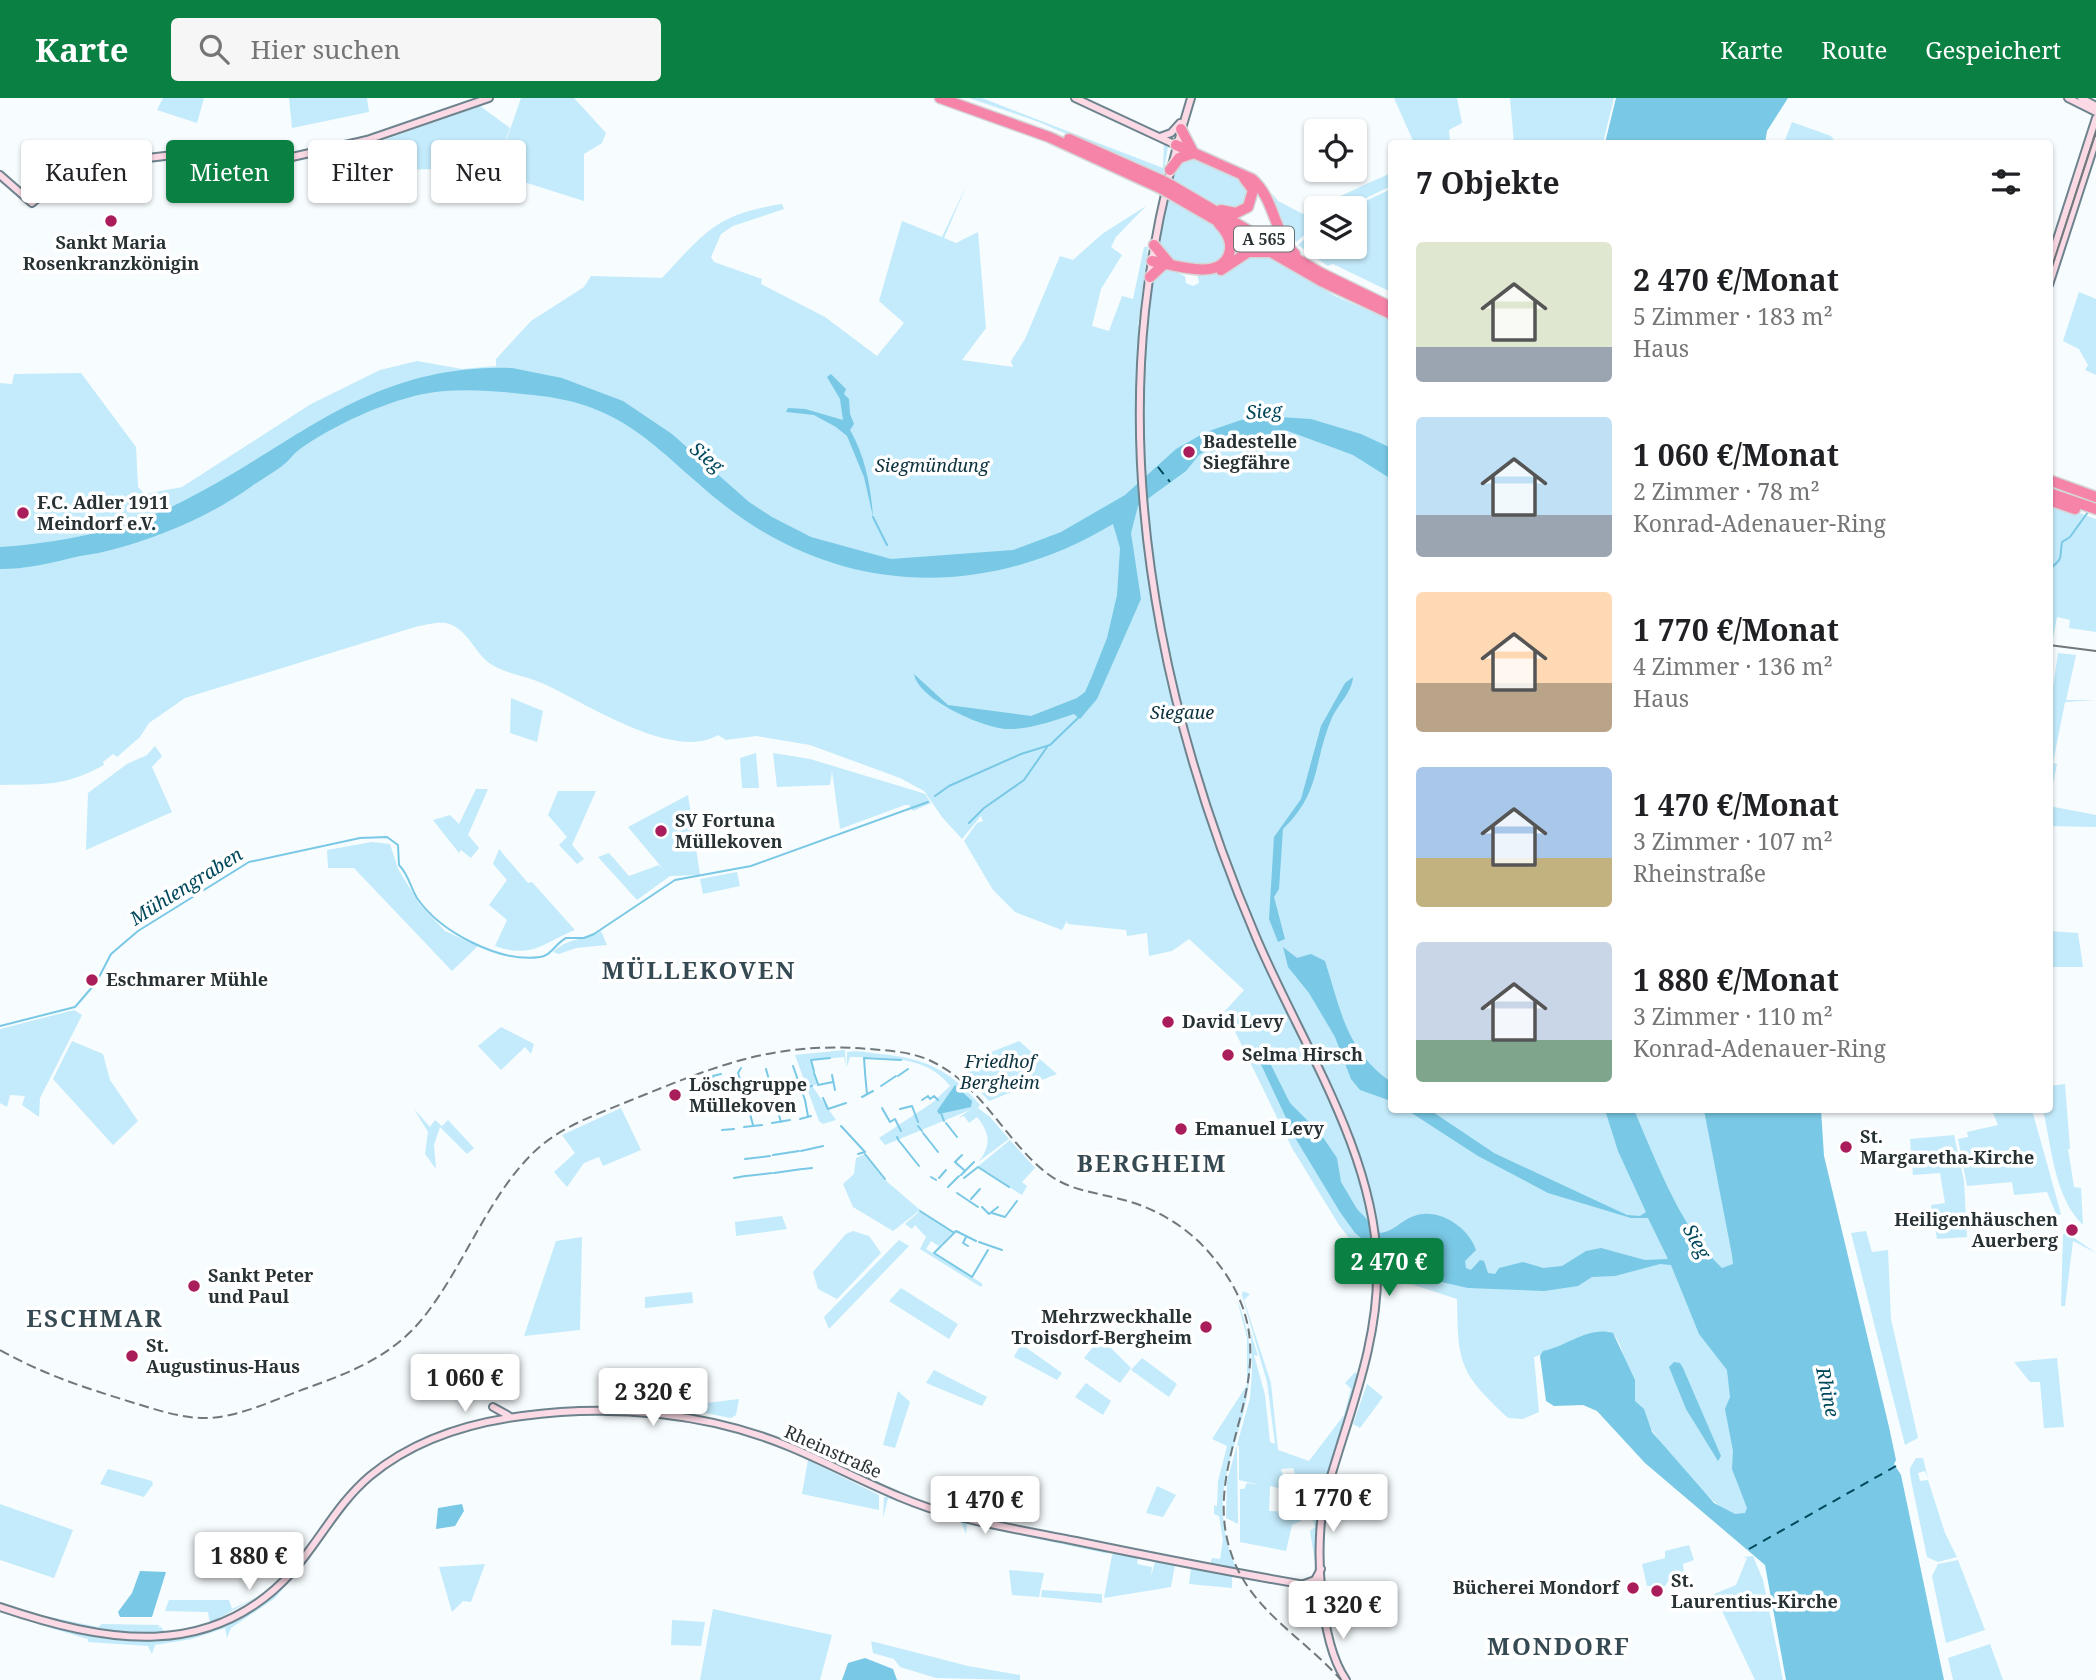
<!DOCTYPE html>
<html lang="de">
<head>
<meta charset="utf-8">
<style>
  :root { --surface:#fff; --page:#f6f6f6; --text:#202124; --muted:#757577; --accent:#0b8043 }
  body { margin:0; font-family:"Noto Serif",serif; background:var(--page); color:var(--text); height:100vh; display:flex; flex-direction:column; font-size:26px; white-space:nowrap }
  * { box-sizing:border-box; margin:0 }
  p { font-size:23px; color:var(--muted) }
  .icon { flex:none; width:38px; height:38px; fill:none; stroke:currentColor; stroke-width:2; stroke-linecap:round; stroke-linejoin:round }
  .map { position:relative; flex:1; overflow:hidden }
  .details { position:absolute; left:1388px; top:42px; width:665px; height:973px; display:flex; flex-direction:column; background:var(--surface); border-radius:7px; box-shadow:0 2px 5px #0004 }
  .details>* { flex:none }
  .guide { position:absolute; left:21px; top:42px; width:665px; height:63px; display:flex; gap:14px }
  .buttons { position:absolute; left:1304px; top:21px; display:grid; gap:14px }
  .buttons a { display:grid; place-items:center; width:63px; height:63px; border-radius:7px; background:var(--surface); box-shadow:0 2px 5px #0004; font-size:35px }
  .price { position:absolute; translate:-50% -60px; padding:0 16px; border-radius:7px; background:#fff; color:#222; font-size:23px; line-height:46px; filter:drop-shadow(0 2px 4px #0008) }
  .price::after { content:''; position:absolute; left:50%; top:42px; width:21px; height:16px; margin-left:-10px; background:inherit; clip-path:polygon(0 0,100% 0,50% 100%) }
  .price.selected { background:var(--accent); color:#fff }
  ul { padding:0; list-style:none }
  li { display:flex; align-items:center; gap:21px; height:175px; padding:0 28px }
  li span { display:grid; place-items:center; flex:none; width:196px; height:140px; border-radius:7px; color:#555 }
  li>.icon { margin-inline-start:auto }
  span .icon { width:84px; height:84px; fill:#fffc; stroke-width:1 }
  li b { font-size:30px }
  h2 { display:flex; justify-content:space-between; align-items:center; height:84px; padding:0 28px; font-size:30px }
  .tag { padding:0 24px; border-radius:7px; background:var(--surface); box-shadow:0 2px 5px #0004; font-size:24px; line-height:63px }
  .tag.selected { background:var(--accent); color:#fff }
  header { display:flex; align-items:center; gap:42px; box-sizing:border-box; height:98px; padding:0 35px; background:var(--accent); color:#fff }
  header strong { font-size:33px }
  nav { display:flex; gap:38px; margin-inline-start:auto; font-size:24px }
  .search { width:490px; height:63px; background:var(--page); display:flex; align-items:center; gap:18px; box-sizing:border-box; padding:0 24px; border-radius:7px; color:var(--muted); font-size:26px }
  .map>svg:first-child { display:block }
</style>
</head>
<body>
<header>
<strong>Karte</strong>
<div class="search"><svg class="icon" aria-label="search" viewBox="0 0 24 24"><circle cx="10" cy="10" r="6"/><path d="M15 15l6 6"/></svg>Hier suchen</div>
<nav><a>Karte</a><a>Route</a><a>Gespeichert</a></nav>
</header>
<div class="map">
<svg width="2096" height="1582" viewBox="0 0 2096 1582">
  <rect width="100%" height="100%" fill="#f7fcfe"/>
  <g fill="#c3ebfb">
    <polygon points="163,0 204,0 197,25 157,12"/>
    <polygon points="289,0 367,0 369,14 292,30"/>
    <polygon points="521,0 574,0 606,35 602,45 584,56 584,103 495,75"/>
    <polygon points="969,0 982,0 1163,70 1164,45 1168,49 1163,78 1039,24"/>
    <polygon points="1394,0 1457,0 1462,25 1449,32 1450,45 1414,45"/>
    <polygon points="1510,0 1614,0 1603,45 1514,46"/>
    <polygon points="480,8 510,30 493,76 482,70 392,72 381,43"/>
    <polygon points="1792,24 1831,38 1836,45 1784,45"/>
    <path d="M 1195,60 L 1242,82 L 1251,95 L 1242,110 L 1222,110 L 1172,82 C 1178,68 1179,61 1195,60 Z"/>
    <path d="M 1391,75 L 1391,88 L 1345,110 L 1316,110 L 1316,128 L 1296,144 L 1281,122 L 1272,95 L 1278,103 L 1303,116 C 1332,102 1361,88 1391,75 Z"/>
    <path d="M 967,86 L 944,140 L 956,145 L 978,134 L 986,230 L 962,262 L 1013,269 L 1011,263 L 1025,241 L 1060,158 L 1073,162 L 1102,136 L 1146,108 L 1116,139 L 1111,149 L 1122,157 L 1101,191 L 1092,228 L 1109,233 L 1122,198 L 1133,201 L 1144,149 L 1148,149 L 1138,228 L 1148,227 C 1149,212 1147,172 1169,172 C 1174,172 1179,176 1185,178 L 1186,185 L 1193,188 L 1199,185 L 1197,175 L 1221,174 L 1247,157 L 1269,158 L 1335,198 L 1391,222 L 1391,1012 L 1755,1012 L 1831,1392 C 1812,1397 1754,1417 1738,1417 C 1713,1416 1646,1329 1635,1305 C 1628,1288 1625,1238 1608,1233 L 1534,1259 L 1539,1314 L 1523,1321 L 1508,1320 C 1459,1274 1458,1266 1457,1201 L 1408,1185 L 1373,1164 L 1355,1148 L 1339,1127 L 1292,1050 L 1225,913 L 1244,892 L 1189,841 L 1172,853 L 1149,858 L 1147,835 L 1127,838 L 1126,832 L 1068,826 L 1067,823 L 1062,832 L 1015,814 L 993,792 L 964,743 L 977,725 L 983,723 L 981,718 L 962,741 L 942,719 L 924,693 L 900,680 L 810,647 L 756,638 L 726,642 L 718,637 C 674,664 584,604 544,586 C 527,578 505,576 489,565 C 475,554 468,534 452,527 C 442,522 426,527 415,529 L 185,600 L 149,625 L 140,639 L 117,659 L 113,656 L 103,664 L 104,667 C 63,689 45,686 0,687 L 0,285 L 12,286 L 14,276 L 81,275 L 136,349 L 138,389 L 145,396 L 182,389 L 311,306 L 380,272 L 417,263 L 462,271 L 496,268 L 496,261 L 531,223 L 584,189 L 591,178 L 666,180 L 662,180 C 705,134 716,116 782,106 L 784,111 L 733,128 L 721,136 L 711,159 L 714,164 L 762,181 L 761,186 L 825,219 L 877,258 L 904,225 L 879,203 L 902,123 L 942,139 Z"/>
    <polygon points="1391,91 1391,194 1333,166 1328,168 1298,147 1316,131 1316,149 1354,149 1354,110 1351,110"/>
    <polygon points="1167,99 1216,127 1228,148 1224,161 1210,169 1168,162 1158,148"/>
    <polygon points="2079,194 2096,201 2096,277 2085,272 2088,267 2079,251 2063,243"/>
    <polygon points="2049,404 2096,421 2096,534 2069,530 2070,522 2057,519 2053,541 2049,541 2049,428 2052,413 2049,412"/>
    <polygon points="2058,555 2076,557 2066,602 2096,602 2065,604 2053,665 2057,666 2049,705 2049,616"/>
    <polygon points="511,600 543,613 537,644 510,635"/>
    <polygon points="155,648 162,658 152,669 172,714 86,752 88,695 127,666 147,657"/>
    <polygon points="756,655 759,690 742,690 740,660"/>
    <polygon points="773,655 810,661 916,693 925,696 931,705 913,713 909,707 905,707 840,731 832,673 830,687 777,689"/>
    <polygon points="476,691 488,691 468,737 479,750 471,760 461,752 459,755 433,722 450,717 459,726"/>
    <polygon points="558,693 596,693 572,747 584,761 577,766 559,747 567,739 548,717"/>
    <polygon points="688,697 700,777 670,778 637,802 598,759 609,755 629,778 659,767 664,772 628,729"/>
    <polygon points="2049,708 2096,717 2096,729 2049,728"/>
    <polygon points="372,744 390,746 398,771 420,807 445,833 478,848 452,873 354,770 328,770 327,752"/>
    <path d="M 499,751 L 528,785 L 532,784 L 575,832 C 543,845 532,861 495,848 L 507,822 L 489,807 L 507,782 L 493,766 Z"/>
    <polygon points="737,774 740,788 703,796 700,781"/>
    <path d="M 601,833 L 607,847 L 576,850 L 559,856 L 553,854 C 567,840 585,842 601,833 Z"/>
    <polygon points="2049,833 2078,835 2083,869 2049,869"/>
    <polygon points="74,912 82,917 40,1000 39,1019 22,1007 25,998 10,997 7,1009 0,1005 0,931"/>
    <polygon points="501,929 534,946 531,956 525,949 501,972 478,948"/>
    <polygon points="72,943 103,956 110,982 138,1023 113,1047 53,981"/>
    <polygon points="1019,943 1057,976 989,1003 964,977 986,956"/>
    <polygon points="845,952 846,969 844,959 811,962 818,986 812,988 836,1022 823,1026 819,1023 795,957"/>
    <path d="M 847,954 C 857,952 869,955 879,956 C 924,960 948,970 980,1007 L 978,1010 L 990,1019 L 987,1021 L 990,1019 L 1009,1041 L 978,1064 C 992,1048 990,1035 977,1019 L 969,1025 L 964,1018 L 958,1020 L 970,1012 L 885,1047 L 879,1040 L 932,1005 L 950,988 C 927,957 885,960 850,959 L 847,969 Z"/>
    <path d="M 2065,986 L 2070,1051 L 2068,1051 L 2074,1089 L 2081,1090 L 2083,1127 C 2054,1099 2052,1050 2043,1012 L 2049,1012 L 2049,988 Z"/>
    <polygon points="621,1010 641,1052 603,1068 599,1059 584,1065 567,1089 554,1074 575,1055 562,1037"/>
    <polygon points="414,1011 430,1029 435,1022 442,1028 448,1022 474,1050 467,1056 440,1029 434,1047 436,1071 425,1056 428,1034"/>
    <polygon points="1992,1012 2032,1012 2061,1116 2057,1118 2047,1094 2014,1097 2012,1084 1967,1088 1958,1041 1968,1039 1967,1034 1998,1027"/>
    <polygon points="1954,1037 1964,1083 1967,1139 1937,1141 1931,1107 1945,1105 1940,1075 1913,1077 1910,1041"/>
    <polygon points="1010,1042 1035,1070 1022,1084 1027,1088 1022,1097 978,1069 964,1080"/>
    <polygon points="865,1056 884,1081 920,1112 893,1133 853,1109 843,1086 854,1076 856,1060"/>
    <polygon points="920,1113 953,1134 939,1148 931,1143 926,1151 983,1186 981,1189 920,1151 926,1139 915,1127 912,1131 905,1126"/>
    <polygon points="782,1118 787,1131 736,1138 735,1124"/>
    <polygon points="853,1133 869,1138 881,1155 837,1201 818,1191 813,1174 846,1136"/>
    <polygon points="1866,1133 1872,1154 1888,1152 1891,1221 1918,1340 1905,1347 1851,1135"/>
    <polygon points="2067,1135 2096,1155 2073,1143 2065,1208 2061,1208 2063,1136"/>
    <polygon points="582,1139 580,1232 524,1238 556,1143"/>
    <polygon points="899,1142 909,1148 829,1231 824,1219"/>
    <polygon points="901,1190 958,1226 949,1241 889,1203"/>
    <path d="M 1243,1193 L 1250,1196 L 1244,1202 L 1271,1285 L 1278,1352 L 1309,1363 L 1344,1317 L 1351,1291 L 1345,1285 L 1355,1274 L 1358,1277 C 1339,1340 1313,1404 1316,1470 L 1310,1433 L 1315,1429 L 1307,1405 L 1315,1398 L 1315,1390 L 1303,1384 L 1304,1381 L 1295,1376 L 1293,1370 L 1281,1371 L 1287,1392 L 1270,1388 L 1269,1413 L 1296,1414 L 1301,1423 L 1292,1427 L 1286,1453 L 1240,1444 L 1240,1391 L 1244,1391 L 1247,1385 L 1260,1387 L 1239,1382 L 1239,1348 L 1237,1347 L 1238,1426 L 1226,1420 L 1227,1383 L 1250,1300 L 1252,1275 L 1251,1238 L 1239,1196 L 1258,1258 L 1254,1257 L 1265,1297 L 1270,1344 L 1275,1346 L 1267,1284 L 1242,1197 Z"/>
    <polygon points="692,1194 693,1205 645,1210 645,1199"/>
    <path d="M 1237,1201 C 1246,1224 1252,1248 1250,1274 C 1244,1352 1201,1389 1237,1472 L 1210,1467 L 1212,1460 L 1220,1461 L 1223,1442 L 1219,1418 L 1214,1416 L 1214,1407 L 1217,1408 L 1218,1383 L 1227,1348 L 1212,1341 L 1247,1287 L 1247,1240 Z"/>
    <polygon points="1098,1243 1102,1246 1104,1243 1131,1270 1120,1285 1084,1260"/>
    <polygon points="1021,1246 1062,1275 1057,1282 1014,1259"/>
    <polygon points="1142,1260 1177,1286 1169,1299 1131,1272"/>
    <polygon points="2057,1260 2064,1329 2044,1330 2040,1284 2030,1284 2014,1264"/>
    <polygon points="934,1272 987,1299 982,1308 926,1285"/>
    <polygon points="1086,1285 1111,1303 1103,1317 1075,1299"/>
    <polygon points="1367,1286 1383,1299 1360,1330 1353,1326"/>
    <polygon points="898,1293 910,1304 895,1350 883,1347"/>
    <polygon points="739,1301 736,1317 731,1320 690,1312 690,1307"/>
    <polygon points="1916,1360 1923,1360 1928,1380 1925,1373 1918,1375 1920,1383 1928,1382 1945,1435 1957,1459 1938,1464 1927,1459 1910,1377 1910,1370"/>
    <polygon points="808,1362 879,1397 879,1412 802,1396"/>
    <polygon points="108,1371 152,1383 153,1386 144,1399 100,1386"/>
    <polygon points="1157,1388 1176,1397 1163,1419 1146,1415"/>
    <polygon points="884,1399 889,1399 948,1420 1103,1452 1109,1456 967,1426 966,1436 961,1424 888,1400 883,1420"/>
    <polygon points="0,1406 73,1432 54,1480 0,1462"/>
    <polygon points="1689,1447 1694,1462 1683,1466 1684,1477 1669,1481 1665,1488 1647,1488 1642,1466 1665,1460 1665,1453"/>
    <polygon points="1116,1454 1138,1459 1137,1466 1152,1469 1151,1479 1155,1463 1175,1467 1171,1489 1104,1500 1112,1457"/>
    <polygon points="309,1456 311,1459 274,1501 231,1530 227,1540 225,1530 192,1541 155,1547 152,1556 148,1548 88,1544 88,1541 37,1526 39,1524 106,1539 147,1542 183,1538 253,1509"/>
    <polygon points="1753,1458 1763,1482 1783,1582 1755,1582 1714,1496 1736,1487 1747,1460 1743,1459"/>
    <polygon points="1958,1462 1985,1532 1946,1545 1932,1478 1938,1466"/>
    <polygon points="485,1466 471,1504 463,1503 452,1514 439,1469"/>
    <polygon points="1191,1470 1232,1477 1232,1490 1189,1486"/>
    <polygon points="1009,1472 1044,1475 1039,1499 1012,1497"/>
    <polygon points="1042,1492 1102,1496 1102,1505 1041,1499"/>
    <polygon points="261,1497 210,1525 208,1514 165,1513 169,1502 229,1502 232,1511"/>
    <polygon points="713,1511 832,1537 820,1582 700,1582"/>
    <path d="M 45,1518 L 98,1529 L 102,1526 L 159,1527 L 158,1531 L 160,1528 L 165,1534 C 146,1540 54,1531 45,1518 Z"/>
    <polygon points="672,1522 705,1524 701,1548 671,1547"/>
    <polygon points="871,1543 968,1568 1020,1577 1020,1582 936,1580 900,1569 894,1561 873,1555"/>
    <polygon points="1990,1546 2003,1582 1953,1582 1948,1560"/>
  </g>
  <g fill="#79c8e5">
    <polygon points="1616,0 1788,0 1767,33 1765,45 1605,45"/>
    <path d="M 512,270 L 562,280 L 623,303 L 672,336 L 749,404 L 772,419 L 811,439 L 891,461 L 1013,452 L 1061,434 L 1125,397 L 1176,351 L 1206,334 L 1241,322 L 1262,318 L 1311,321 L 1361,336 L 1389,349 L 1391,381 L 1353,357 L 1288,333 L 1219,344 L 1199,357 L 1186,373 L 1138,408 L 1131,435 L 1141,501 L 1097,601 L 1080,621 L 1074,616 C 1052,623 1029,632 1006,631 C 981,629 918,601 914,576 L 948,607 L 1031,618 L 1077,600 L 1085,594 L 1092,578 L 1107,540 L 1117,497 L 1120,450 L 1113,426 C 985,503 838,499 719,403 C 653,349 625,306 533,297 C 497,293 458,289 423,296 C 382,305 334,327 300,351 C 293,356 289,363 282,368 C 273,375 262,381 252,388 C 209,419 158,440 107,453 C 96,456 83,457 71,460 C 48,466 25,471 0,471 L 0,449 C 58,445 116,434 169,410 C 294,351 362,266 512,270 Z"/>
    <path d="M 831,276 L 846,291 L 844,296 L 849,301 L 850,316 L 854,326 L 850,332 C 865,357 871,390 873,419 L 864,379 L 847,338 L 836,329 L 814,317 L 786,314 L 788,310 L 805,311 L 843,322 L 840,301 L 827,279 Z"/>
    <path d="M 1353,579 C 1352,595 1337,607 1331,622 C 1313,666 1321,694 1283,731 L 1279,791 L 1274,799 L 1285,841 L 1278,844 L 1269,821 L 1274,739 L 1301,701 L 1321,628 L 1345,585 Z"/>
    <path d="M 1283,849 L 1297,860 L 1311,856 L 1325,863 C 1341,913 1346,952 1391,984 L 1391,1003 L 1360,992 L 1351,981 L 1335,939 L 1309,895 L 1288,869 Z"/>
    <path d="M 1263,951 L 1290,1005 L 1320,1035 L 1337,1060 L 1341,1084 L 1357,1111 L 1380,1135 C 1395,1133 1400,1123 1414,1118 C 1439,1109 1469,1130 1476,1152 L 1465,1163 L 1466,1170 L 1471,1172 L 1480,1162 L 1484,1163 L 1488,1175 L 1495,1176 L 1499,1170 L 1523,1164 L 1543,1170 L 1562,1168 L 1586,1153 L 1601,1150 L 1645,1162 L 1668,1161 L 1648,1120 L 1631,1120 L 1548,1095 L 1478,1058 L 1407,1012 L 1430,1012 L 1494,1055 L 1627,1117 L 1640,1118 L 1646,1114 L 1618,1053 L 1605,1012 L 1634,1012 C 1657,1065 1681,1131 1722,1170 L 1733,1166 L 1732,1157 L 1704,1012 L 1821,1012 L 1824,1058 L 1889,1329 L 1896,1362 L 1894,1366 L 1901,1377 L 1944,1582 L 1786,1582 L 1765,1467 L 1645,1365 L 1597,1313 L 1583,1307 L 1554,1308 L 1546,1303 L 1540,1258 L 1543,1253 C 1566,1249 1588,1228 1613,1235 L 1635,1282 L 1635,1303 L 1644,1311 L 1652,1334 L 1714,1405 L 1735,1416 L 1745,1415 L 1747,1410 L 1732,1371 L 1733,1353 L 1725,1311 L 1730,1299 L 1727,1272 L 1699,1236 L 1671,1167 L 1660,1166 L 1615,1178 L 1592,1179 L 1578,1188 L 1544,1193 L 1468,1190 L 1419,1179 L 1395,1168 L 1355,1135 L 1340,1114 L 1297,1043 L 1257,958 L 1257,952 Z"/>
    <polygon points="955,987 972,1003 971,1009 939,1016 937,1013"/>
    <polygon points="1674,1264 1680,1265 1683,1270 1721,1358 1718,1363 1686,1311 1669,1269"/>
    <polygon points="462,1406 464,1413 455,1428 436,1431 438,1410"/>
    <polygon points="140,1473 166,1474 152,1519 120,1519 118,1514 132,1495"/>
    <polygon points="865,1560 893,1571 897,1582 842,1582 848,1565"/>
  </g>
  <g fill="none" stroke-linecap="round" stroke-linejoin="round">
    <g stroke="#79c8e5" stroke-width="2">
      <polyline points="873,419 887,447"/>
      <path d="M 2049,472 C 2064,458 2059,464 2062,444 L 2070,439 L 2088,414"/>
      <polyline points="935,698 949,688 1021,656 1050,647 1079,619"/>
      <polyline points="969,725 984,710 1024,682 1047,649"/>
      <path d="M 97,883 L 111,856 L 138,833 L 249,764 L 360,740 L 387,739 L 398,747 L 399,767 C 409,777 410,789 417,800 C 440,834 500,865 540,859 C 551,858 556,845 566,840 L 584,840 L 594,836 L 675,782 L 751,768 L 928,704"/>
      <polyline points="0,928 75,909 94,887"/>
      <polyline points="793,968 805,1002"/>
      <polyline points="741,970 738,975 749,1011"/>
      <polyline points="766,971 776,1007"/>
      <polyline points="814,973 811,962 830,960"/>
      <polyline points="865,974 864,960 901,962"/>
      <polyline points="814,975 818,986"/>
      <polyline points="865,975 867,996"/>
      <polyline points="832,977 835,992"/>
      <polyline points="898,978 908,971"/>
      <polyline points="818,987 833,984"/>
      <polyline points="881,988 896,978"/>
      <polyline points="807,989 812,988"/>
      <polyline points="707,992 713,991 713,978 721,976"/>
      <polyline points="862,999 873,993"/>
      <polyline points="823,1000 828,1011 846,1005"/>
      <polyline points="805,1002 808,1018"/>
      <polyline points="922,1002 928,998 930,1001 934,998 938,1002"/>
      <polyline points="776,1007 781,1024"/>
      <polyline points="882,1010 890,1024 895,1021 901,1033"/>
      <polyline points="900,1011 912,1008 918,1024"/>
      <polyline points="749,1012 753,1027"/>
      <polyline points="941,1015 944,1023"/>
      <polyline points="800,1021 811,1018"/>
      <polyline points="772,1025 790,1022"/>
      <polyline points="946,1025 957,1039"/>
      <polyline points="841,1028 865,1054 858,1056"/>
      <polyline points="918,1028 922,1033"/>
      <polyline points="744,1029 762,1027"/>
      <polyline points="722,1032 734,1031"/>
      <polyline points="923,1035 938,1054"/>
      <polyline points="897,1039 899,1043"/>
      <polyline points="900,1044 919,1068"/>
      <polyline points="801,1053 823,1048"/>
      <polyline points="865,1056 885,1081"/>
      <polyline points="773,1057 799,1053"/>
      <polyline points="745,1061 770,1058"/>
      <polyline points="955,1064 964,1072"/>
      <polyline points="955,1064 962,1057"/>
      <polyline points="803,1071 812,1070"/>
      <polyline points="774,1075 802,1071"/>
      <polyline points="961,1077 974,1064"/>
      <polyline points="746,1078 772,1075"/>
      <polyline points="931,1079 936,1082"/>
      <polyline points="734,1080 745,1078"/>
      <polyline points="939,1080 946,1072"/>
      <polyline points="964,1080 978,1069 1009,1089"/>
      <polyline points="948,1089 959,1078"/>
      <polyline points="957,1095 978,1109"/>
      <polyline points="971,1101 980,1091"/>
      <polyline points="982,1109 989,1116 998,1109"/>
      <polyline points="920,1113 953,1134"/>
      <polyline points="992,1115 1005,1119 1017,1103"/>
      <polyline points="966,1139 963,1145 968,1148"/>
      <polyline points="979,1144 1002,1152"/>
      <polyline points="943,1146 956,1133 976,1143"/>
      <polyline points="942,1147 934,1155 972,1179 988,1152"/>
    </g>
    <g stroke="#00485c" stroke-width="2" stroke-dasharray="9 7" stroke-linecap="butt">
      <polyline points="1158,369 1170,384"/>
      <polyline points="1749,1451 1896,1368"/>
    </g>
    <g stroke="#6d838d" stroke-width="10">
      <g id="secondary">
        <polyline points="1075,0 1176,47"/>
        <path d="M 1191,0 C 1169,70 1153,140 1145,213 C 1123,426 1173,645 1256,839 C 1299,941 1374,1052 1377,1165 C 1380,1246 1346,1322 1325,1399 C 1314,1444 1319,1543 1346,1582"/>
        <polyline points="2068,0 2096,14"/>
        <polyline points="2081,0 2096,8"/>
        <polyline points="1160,39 1171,35 1180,25"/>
        <polyline points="0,77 32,105 54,87 105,65 233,50 292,59 367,42 489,0"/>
        <polyline points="2049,166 2096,20"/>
        <polyline points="2049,187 2096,42"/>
        <polyline points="493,1309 509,1318"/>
        <polyline points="1304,1486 1315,1482 1321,1471"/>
        <polyline points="1324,1506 1331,1498 1341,1493"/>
        <path d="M 0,1509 C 104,1544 211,1565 293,1473 C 320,1442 338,1405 370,1378 C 412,1343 468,1325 522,1318 C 610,1306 707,1314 790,1349 C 845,1372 897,1403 956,1418 C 995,1428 1036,1435 1076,1443 C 1158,1460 1240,1476 1323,1490"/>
      </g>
    </g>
    <g stroke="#d4d6d7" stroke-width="13">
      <g id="motorway">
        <polyline points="940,0 1049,39 1160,90"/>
        <polyline points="1181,31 1192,52"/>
        <polyline points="1069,41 1161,82"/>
        <path d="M 1176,47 L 1252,81 C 1275,101 1273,134 1295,156"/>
        <polyline points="1170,72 1179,60 1194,55"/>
        <polyline points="1171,87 1321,175 1391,209"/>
        <polyline points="1169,95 1321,183 1391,216"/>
        <polyline points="1221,112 1236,115 1248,109 1253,92 1244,80"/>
        <polyline points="1154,147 1169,165"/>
        <path d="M 1152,163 C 1172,166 1220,184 1229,156 C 1233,144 1226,133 1219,126"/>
        <polyline points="1221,172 1248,154 1269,154"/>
        <polyline points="1150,179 1162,168"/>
        <polyline points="2049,382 2096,399"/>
        <polyline points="2049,395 2096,411"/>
        <polyline points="2049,402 2075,411"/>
      </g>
    </g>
    <use href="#secondary" stroke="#fcdae5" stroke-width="6"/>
    <use href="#motorway" stroke="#f684a9" stroke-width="10"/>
    <g stroke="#70787b" stroke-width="2">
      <polyline points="2049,178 2096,34"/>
      <polyline points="2049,547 2096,553"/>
    </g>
    <path stroke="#70787b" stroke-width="2" stroke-dasharray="10 5" stroke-linecap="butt" d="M 0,1252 C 47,1278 83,1289 134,1305 C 158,1312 183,1321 209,1320 C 243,1318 278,1300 310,1289 C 354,1273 393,1257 423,1220 C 463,1170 485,1105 529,1059 C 556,1030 593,1018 629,1003 C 716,968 773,943 870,951 C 892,953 915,954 935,965 C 981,988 1005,1041 1044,1073 C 1068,1093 1095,1094 1124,1102 C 1158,1111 1190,1131 1212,1158 C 1309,1272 1185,1358 1237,1470 C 1259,1517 1308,1544 1341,1582"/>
    <g stroke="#d4d6d7" stroke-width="13" stroke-linecap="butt">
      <g id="motorway-bridge">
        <polyline points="1161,82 1171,87"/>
        <polyline points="1160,90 1169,95"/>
      </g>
    </g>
    <use href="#motorway-bridge" stroke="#f684a9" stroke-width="10"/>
  </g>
  <g fill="#aa1d5b" stroke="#fff" stroke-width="2.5">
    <circle cx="111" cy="123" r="7"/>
    <circle cx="1189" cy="354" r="7"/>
    <circle cx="23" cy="415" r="7"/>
    <circle cx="661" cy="733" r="7"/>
    <circle cx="92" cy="882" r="7"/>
    <circle cx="1168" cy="924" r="7"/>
    <circle cx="1228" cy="957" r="7"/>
    <circle cx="675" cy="997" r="7"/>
    <circle cx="1181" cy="1031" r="7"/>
    <circle cx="1846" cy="1049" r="7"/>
    <circle cx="2072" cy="1132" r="7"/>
    <circle cx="194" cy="1188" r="7"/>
    <circle cx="1206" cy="1229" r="7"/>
    <circle cx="132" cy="1258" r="7"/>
    <circle cx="1633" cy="1490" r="7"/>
    <circle cx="1657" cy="1493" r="7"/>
  </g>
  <g text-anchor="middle" stroke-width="7" stroke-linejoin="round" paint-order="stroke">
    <rect fill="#fff" stroke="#687072" stroke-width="2" x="1234" y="128.5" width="60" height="25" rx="5"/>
    <g font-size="16" font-weight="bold" fill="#283235">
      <text x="1264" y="147">A 565</text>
    </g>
    <g font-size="18" font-weight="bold" fill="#283235" stroke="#fff" text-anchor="start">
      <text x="111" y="151" text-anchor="middle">Sankt Maria<tspan x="111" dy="21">Rosenkranzkönigin</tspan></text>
      <text x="1203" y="350">Badestelle<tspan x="1203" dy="21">Siegfähre</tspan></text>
      <text x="37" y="411">F.C. Adler 1911<tspan x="37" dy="21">Meindorf e.V.</tspan></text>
      <text x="675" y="729">SV Fortuna<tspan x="675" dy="21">Müllekoven</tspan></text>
      <text x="106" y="888">Eschmarer Mühle</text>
      <text x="1182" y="930">David Levy</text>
      <text x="1242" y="963">Selma Hirsch</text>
      <text x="689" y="993">Löschgruppe<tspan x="689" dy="21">Müllekoven</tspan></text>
      <text x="1195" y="1037">Emanuel Levy</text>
      <text x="1860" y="1045">St.<tspan x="1860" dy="21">Margaretha-Kirche</tspan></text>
      <text x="2058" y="1128" text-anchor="end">Heiligenhäuschen<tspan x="2058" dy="21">Auerberg</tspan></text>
      <text x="208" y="1184">Sankt Peter<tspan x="208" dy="21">und Paul</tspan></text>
      <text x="1192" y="1225" text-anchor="end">Mehrzweckhalle<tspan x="1192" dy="21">Troisdorf-Bergheim</tspan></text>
      <text x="146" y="1254">St.<tspan x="146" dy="21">Augustinus-Haus</tspan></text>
      <text x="1671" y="1489">St.<tspan x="1671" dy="21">Laurentius-Kirche</tspan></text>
      <text x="1619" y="1496" text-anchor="end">Bücherei Mondorf</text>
    </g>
    <g font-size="18" font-style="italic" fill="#0c323e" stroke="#fff">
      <text x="932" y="374">Siegmündung</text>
      <text x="1182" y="621">Siegaue</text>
      <text x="1000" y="970">Friedhof<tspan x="1000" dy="21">Bergheim</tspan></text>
    </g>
    <g font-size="18" fill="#283235" stroke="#fff">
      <text transform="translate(833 1354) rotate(24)" y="6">Rheinstraße</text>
    </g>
    <g font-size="19" font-style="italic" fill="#00485c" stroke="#fff">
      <text transform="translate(1264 313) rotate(-4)" y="7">Sieg</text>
      <text transform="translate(707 359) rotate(39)" y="7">Sieg</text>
      <text transform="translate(186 788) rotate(-32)" y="7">Mühlengraben</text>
      <text transform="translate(1697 1143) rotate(61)" y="7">Sieg</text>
      <text transform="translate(1828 1294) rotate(78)" y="7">Rhine</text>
    </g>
    <g font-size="24" font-weight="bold" letter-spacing="2" fill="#354a52" stroke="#fff">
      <text x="699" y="881">MÜLLEKOVEN</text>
      <text x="1152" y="1074">BERGHEIM</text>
      <text x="95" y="1229">ESCHMAR</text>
      <text x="1559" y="1557">MONDORF</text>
    </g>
  </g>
</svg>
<div class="buttons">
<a><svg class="icon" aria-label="locate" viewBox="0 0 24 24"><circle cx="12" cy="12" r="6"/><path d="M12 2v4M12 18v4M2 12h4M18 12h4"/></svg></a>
<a><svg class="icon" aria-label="layers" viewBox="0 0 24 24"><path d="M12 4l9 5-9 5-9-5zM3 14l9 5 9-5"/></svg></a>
</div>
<b class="price selected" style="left:1389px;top:1200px">2 470 €</b>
<b class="price" style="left:465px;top:1316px">1 060 €</b>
<b class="price" style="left:653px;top:1330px">2 320 €</b>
<b class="price" style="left:1333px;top:1436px">1 770 €</b>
<b class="price" style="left:985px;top:1438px">1 470 €</b>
<b class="price" style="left:249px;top:1494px">1 880 €</b>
<b class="price" style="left:1343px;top:1543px">1 320 €</b>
<div class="guide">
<a class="tag">Kaufen</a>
<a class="tag selected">Mieten</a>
<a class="tag">Filter</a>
<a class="tag">Neu</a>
</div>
<section class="details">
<h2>7 Objekte<svg class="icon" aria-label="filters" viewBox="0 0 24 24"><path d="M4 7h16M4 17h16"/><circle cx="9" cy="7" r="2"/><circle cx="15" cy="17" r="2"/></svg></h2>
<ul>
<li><span style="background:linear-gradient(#dfe7d0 75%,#9aa5b1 0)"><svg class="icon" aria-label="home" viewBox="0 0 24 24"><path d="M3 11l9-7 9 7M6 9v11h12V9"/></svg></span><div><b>2 470 €/Monat</b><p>5 Zimmer · 183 m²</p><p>Haus</p></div></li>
<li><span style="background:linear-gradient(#bfe0f5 70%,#9aa5b1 0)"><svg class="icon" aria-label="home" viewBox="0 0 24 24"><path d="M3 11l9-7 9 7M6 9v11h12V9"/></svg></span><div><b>1 060 €/Monat</b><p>2 Zimmer · 78 m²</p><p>Konrad-Adenauer-Ring</p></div></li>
<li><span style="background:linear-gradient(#ffd9b3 65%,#b9a48a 0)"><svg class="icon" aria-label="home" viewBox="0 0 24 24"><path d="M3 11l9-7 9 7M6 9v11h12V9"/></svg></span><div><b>1 770 €/Monat</b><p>4 Zimmer · 136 m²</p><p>Haus</p></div></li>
<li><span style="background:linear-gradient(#a9c7e8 65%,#c2b280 0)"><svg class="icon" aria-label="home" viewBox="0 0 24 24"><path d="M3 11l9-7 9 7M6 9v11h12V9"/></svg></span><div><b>1 470 €/Monat</b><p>3 Zimmer · 107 m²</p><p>Rheinstraße</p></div></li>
<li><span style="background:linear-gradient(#c9d6e8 70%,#7fa58c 0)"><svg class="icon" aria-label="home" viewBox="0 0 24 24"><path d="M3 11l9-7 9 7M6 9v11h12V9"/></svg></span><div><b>1 880 €/Monat</b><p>3 Zimmer · 110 m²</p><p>Konrad-Adenauer-Ring</p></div></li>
</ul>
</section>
</div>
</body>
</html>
